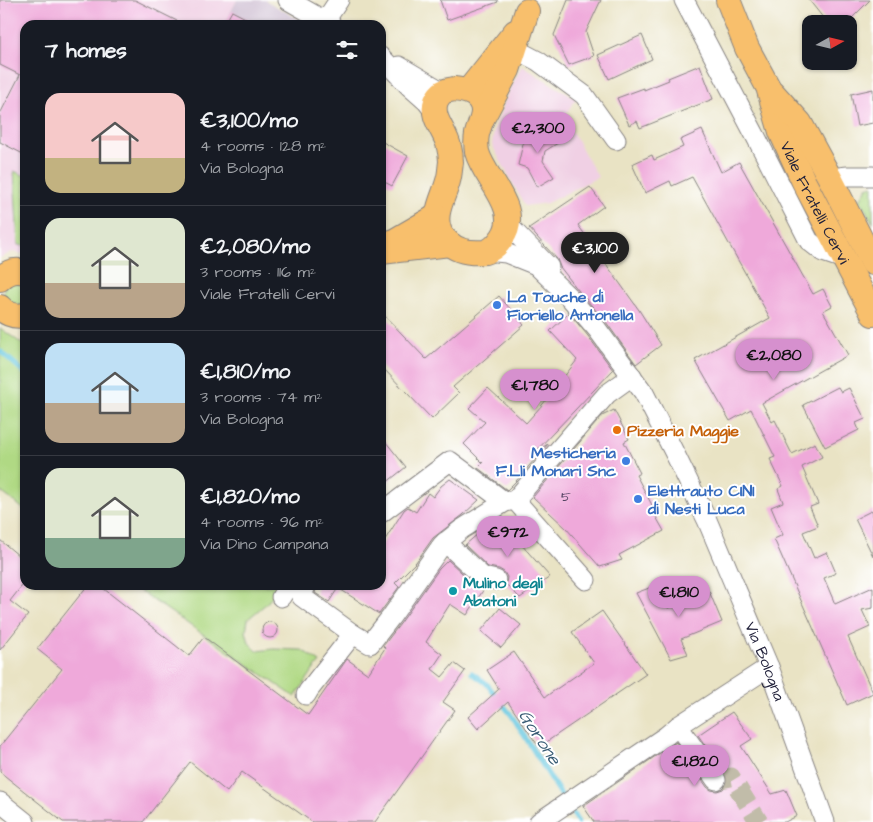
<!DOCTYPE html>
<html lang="en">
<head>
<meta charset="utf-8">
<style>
  :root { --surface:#171b24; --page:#242831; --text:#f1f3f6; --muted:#9ea1a6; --line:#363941; --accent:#d690ce }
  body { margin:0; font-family:"Architects Daughter",sans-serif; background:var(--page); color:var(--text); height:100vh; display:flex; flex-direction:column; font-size:19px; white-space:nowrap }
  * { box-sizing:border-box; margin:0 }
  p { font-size:16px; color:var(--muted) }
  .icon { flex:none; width:28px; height:28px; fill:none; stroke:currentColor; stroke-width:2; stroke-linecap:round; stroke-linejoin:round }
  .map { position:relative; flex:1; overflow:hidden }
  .details { position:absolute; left:20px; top:20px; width:366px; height:570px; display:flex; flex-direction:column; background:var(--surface); border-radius:15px; box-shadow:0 1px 4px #0004 }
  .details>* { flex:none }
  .needle { width:32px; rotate:82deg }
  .fabs { position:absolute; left:802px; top:15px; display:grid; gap:10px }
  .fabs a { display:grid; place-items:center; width:55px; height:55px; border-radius:10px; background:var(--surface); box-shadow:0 1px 4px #0004; font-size:25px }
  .price { position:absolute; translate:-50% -42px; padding:0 11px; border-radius:18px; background:var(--accent); color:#111; font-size:16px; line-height:32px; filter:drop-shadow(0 1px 2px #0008) }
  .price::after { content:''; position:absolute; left:50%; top:30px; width:15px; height:11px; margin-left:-8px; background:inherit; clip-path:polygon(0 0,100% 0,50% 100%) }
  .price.current { background:#222; color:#fff }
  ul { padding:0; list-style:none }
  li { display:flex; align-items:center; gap:15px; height:125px; padding:0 25px }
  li+li { border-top:1px solid var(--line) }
  li span { display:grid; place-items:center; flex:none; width:140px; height:100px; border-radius:15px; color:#555 }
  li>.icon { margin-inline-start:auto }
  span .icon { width:60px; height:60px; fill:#fffc; stroke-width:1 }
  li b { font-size:21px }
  h2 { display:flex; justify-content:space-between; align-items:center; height:60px; padding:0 25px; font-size:21px }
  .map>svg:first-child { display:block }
</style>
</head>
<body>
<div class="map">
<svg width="873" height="822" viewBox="0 0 873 822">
  <rect width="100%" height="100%" fill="#fff"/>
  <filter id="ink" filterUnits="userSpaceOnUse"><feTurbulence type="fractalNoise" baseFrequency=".02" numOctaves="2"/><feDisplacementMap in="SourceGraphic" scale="10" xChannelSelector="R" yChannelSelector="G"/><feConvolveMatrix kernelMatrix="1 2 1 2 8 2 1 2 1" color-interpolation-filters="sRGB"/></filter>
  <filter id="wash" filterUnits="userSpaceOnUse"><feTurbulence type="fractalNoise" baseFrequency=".0096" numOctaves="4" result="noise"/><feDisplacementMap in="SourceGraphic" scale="20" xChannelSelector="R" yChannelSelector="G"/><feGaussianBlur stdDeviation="1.12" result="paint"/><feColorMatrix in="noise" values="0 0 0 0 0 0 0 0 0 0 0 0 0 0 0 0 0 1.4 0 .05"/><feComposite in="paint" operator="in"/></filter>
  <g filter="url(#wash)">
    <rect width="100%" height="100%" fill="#e9e3c4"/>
    <g fill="#f0d0e4">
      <polygon points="0,0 237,0 224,25 25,25 25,254 12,252 0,258"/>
      <polygon points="522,66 576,99 564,117 598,177 547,203 525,206 492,145 494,129 508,93"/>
    </g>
    <polygon fill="#cebed1" points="237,0 265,0 309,25 224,25"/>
    <g fill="#b0d984" stroke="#697e60">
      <polygon points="14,171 25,176 25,246 18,245"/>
      <polygon points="873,185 873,223 860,200 867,187"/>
      <polygon points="25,282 25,303 19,306 5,299 3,291 7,283"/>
      <polygon points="0,328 25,346 25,510 0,491"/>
      <polygon points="131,585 279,585 275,593 267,603 248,619 246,631 249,643 257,651 273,649 302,650 320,662 314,669 295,697"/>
    </g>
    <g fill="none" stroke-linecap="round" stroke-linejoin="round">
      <g stroke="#62c6df" stroke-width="5">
        <polyline points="0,351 25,373"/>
        <polyline points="472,673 486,683 512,716 578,822"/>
      </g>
    </g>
    <g id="blocks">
      <g fill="#efa9da">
        <polygon points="0,0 135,0 185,25 25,25 25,155 0,142 0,114 20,75 0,65"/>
        <polygon points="440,0 497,0 498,2 447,20"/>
        <polygon points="568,0 601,0 586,32 594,56 569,65 554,35"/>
        <polygon points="809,0 870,0 846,24 828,24"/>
        <polygon points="232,11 259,25 224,25"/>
        <polygon points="642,35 652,59 609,79 598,55"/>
        <polygon points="700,65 713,99 640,128 637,121 629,125 617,98 644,88 644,90 669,80 668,78"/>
        <polygon points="873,89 873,123 857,126 851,94"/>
        <polygon points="550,125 561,141 545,151 543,161 554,177 537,187 527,168 518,165 525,135 532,136"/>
        <polygon points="702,130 721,172 739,162 813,294 823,289 832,306 823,311 848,355 762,403 772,422 775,420 792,454 815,443 822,457 802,467 818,504 810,507 818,526 803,532 814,558 827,552 836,573 824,578 835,604 873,587 873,608 862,610 870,627 848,637 873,693 847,705 774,539 783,535 771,507 783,502 778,489 783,486 770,459 775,457 751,409 730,421 695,360 770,318 692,177 672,186 670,181 645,193 632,164 652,155 654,160 683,147 680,140"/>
        <polygon points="381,141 408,156 392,186 381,180"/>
        <polygon points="590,187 604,206 578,225 639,310 661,345 636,364 606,322 578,290 560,267 557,259 544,245 529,228"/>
        <polygon points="499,296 524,325 453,387 459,393 432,419 381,366 381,312 426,359"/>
        <polygon points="569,313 588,336 613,370 536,451 548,444 516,481 507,490 478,468 483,463 464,444 485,422 469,408 488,388 526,423 543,404 577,360 550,331"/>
        <polygon points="838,387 841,392 849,388 865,419 856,423 859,430 825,447 803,405"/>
        <polygon points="614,410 629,439 624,442 640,473 636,475 653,507 651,508 664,531 619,555 622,560 600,567 566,528 533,497 602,416"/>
        <polygon points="381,436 406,467 381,487"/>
        <polygon points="450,479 479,500 463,515 433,538 416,562 395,583 399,587 379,614 338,588 329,602 315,593 317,585 381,585 381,546 404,510 408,507 416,512 428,493 433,497 441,486"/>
        <polygon points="873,510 873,556 855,519"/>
        <polygon points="499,519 550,577 520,598 506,584 507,577 504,572 499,569 488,567 465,545 486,527"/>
        <polygon points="0,540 25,561 25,582 10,601 28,615 0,650"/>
        <polygon points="448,560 475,585 484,589 467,615 450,604 426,642 442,654 432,669 442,677 454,663 465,671 443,702 455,710 375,822 312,822 242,772 227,792 190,762 143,822 63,822 0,772 0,746 62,669 37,649 88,585 99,585 189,656 204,637 308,715 347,659 368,674 385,648 383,646 400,624 439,569"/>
        <polygon points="657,585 668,608 709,591 722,622 681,639 688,654 671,659 636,593"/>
        <polygon points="500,608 521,625 501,648 481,631"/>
        <polygon points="602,611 646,674 539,747 508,702 478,729 468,717 499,689 487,670 514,652 545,697 594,663 572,632"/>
        <circle cx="270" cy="630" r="8"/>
        <polygon points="732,712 752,739 741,746 772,794 786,790 797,816 785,822 594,822 583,806 676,742 707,787 711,790 717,791 723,789 726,785 727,779 725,774 698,735"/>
      </g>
    </g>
  </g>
  <g filter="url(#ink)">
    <use href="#blocks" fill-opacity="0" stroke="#868280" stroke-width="1"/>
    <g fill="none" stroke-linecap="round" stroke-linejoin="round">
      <polyline stroke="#c1bca9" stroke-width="19" stroke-dasharray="19 9" stroke-linecap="butt" points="716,780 731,777 759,822"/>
      <g stroke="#868280" stroke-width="21">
        <g id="minor">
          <polyline points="288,0 332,25"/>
          <polyline points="684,0 756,137 809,241 823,252 844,259"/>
          <polyline points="325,21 339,0"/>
          <polyline points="515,49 538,61 584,95 616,140"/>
          <polyline points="381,57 410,87 427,102 434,111"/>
          <polyline points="399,66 443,92"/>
          <polyline points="830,178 848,176 873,176"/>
          <polyline points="508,225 549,267"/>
          <path id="s1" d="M 487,251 L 506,253 L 536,265 L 571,299 L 597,329 L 644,393 L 676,456 L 707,520 L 769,667 L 825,822"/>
          <polyline points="515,500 586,580"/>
          <polyline points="381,513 450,461 505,502 515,500 607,394 632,376"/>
          <polyline points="445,542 483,577 496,580"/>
          <polyline points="306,585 302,597 353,634 370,644 391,617 442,545 462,529 505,502"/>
          <polyline points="281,597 289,585"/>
          <polyline points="306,695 309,690 353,634"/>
          <polyline points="678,726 716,780"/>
          <polyline points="0,802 25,822"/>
          <polyline points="539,822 666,736 678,726 769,667"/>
        </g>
      </g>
      <g stroke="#868280" stroke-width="26">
        <g id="major">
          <path id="s2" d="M 728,0 L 747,48 L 768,87 L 781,132 L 804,182 L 873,314"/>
          <path d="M 454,89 C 464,90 475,92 480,101 C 487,112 480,122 477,134 C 476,140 476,146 477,152 C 484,179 523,209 502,238 C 498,244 493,250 485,252 C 473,253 458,252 449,243 C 446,240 441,236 440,232 C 432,215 444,197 448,181 C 450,175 450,168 451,162 C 451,157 450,151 449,147 C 446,131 430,118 436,101 C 438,97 440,94 443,92 C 446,90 451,90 454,89 Z"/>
          <polyline points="468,91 515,32"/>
          <polyline points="772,92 800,123 830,178 873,263"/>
          <polyline points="483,117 508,70 527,11"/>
          <polyline points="382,248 437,216"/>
          <polyline points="381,252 450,244"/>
          <path d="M 0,279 C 7,272 15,269 25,272"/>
          <path d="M 0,307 C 7,315 15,317 25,315"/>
        </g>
      </g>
      <use href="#minor" stroke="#fff" stroke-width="19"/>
      <use href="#major" stroke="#f8bf6c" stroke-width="24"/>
    </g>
  </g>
  <g fill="#3f7fe0" stroke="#fff" stroke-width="2">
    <circle cx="497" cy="305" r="5"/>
    <circle cx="626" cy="461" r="5"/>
    <circle cx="638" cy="499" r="5"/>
  </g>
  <circle fill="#e8710a" stroke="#fff" stroke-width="2" cx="617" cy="430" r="5"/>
  <circle fill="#0f9aa8" stroke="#fff" stroke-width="2" cx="453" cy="591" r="5"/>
  <g text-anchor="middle" stroke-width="4" stroke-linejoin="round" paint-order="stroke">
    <g font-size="14" fill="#554463">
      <text x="566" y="501">5</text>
    </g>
    <g font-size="16" fill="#22223b" stroke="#fff">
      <text dy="6" stroke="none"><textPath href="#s2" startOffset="221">Viale Fratelli Cervi</textPath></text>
      <text dy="6" stroke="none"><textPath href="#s1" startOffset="514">Via Bologna</textPath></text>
    </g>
    <g font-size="16" font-weight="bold" fill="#366cbe" stroke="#fff" text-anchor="start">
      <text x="507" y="302">La Touche di<tspan x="507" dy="18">Fioriello Antonella</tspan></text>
      <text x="616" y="458" text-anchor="end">Mesticheria<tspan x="616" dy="18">F.Lli Monari Snc</tspan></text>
      <text x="648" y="496">Elettrauto CINI<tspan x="648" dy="18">di Nesti Luca</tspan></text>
    </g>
    <g font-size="16" font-weight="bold" fill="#c56008" stroke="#fff" text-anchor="start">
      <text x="627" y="436">Pizzeria Maggie</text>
    </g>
    <g font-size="16" font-weight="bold" fill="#0d838f" stroke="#fff" text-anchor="start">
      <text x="463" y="588">Mulino degli<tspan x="463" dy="18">Abatoni</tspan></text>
    </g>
    <g font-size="18" font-style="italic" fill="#385b74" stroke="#fff">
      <text transform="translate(540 737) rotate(57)" y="6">Gorone</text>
    </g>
  </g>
</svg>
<div class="fabs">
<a><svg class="needle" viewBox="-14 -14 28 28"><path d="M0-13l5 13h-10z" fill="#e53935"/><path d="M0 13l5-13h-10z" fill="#9ea1a6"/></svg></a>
</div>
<b class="price" style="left:538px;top:154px">€2,300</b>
<b class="price current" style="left:595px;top:274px">€3,100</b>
<b class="price" style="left:774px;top:381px">€2,080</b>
<b class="price" style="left:535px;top:411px">€1,780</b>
<b class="price" style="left:508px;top:558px">€972</b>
<b class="price" style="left:679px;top:618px">€1,810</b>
<b class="price" style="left:695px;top:787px">€1,820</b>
<section class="details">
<h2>7 homes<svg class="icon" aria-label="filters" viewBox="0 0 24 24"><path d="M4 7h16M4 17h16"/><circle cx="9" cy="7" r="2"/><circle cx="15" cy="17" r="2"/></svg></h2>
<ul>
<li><span style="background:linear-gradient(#f6c9c9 65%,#c2b280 0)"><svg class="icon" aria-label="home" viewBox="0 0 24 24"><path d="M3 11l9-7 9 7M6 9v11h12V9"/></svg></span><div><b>€3,100/mo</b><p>4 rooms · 128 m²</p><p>Via Bologna</p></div></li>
<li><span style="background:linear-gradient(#dfe7d0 65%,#b9a48a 0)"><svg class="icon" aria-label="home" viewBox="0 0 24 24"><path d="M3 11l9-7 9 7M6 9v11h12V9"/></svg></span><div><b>€2,080/mo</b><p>3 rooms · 116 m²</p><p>Viale Fratelli Cervi</p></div></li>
<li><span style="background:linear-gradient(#bfe0f5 60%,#b9a48a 0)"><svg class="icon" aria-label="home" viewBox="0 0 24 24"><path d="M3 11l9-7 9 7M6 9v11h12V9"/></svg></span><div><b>€1,810/mo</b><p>3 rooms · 74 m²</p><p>Via Bologna</p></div></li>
<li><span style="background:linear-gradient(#dfe7d0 70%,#7fa58c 0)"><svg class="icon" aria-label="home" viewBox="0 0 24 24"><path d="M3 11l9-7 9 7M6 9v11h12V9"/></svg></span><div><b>€1,820/mo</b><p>4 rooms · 96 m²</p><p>Via Dino Campana</p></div></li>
</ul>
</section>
</div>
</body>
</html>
